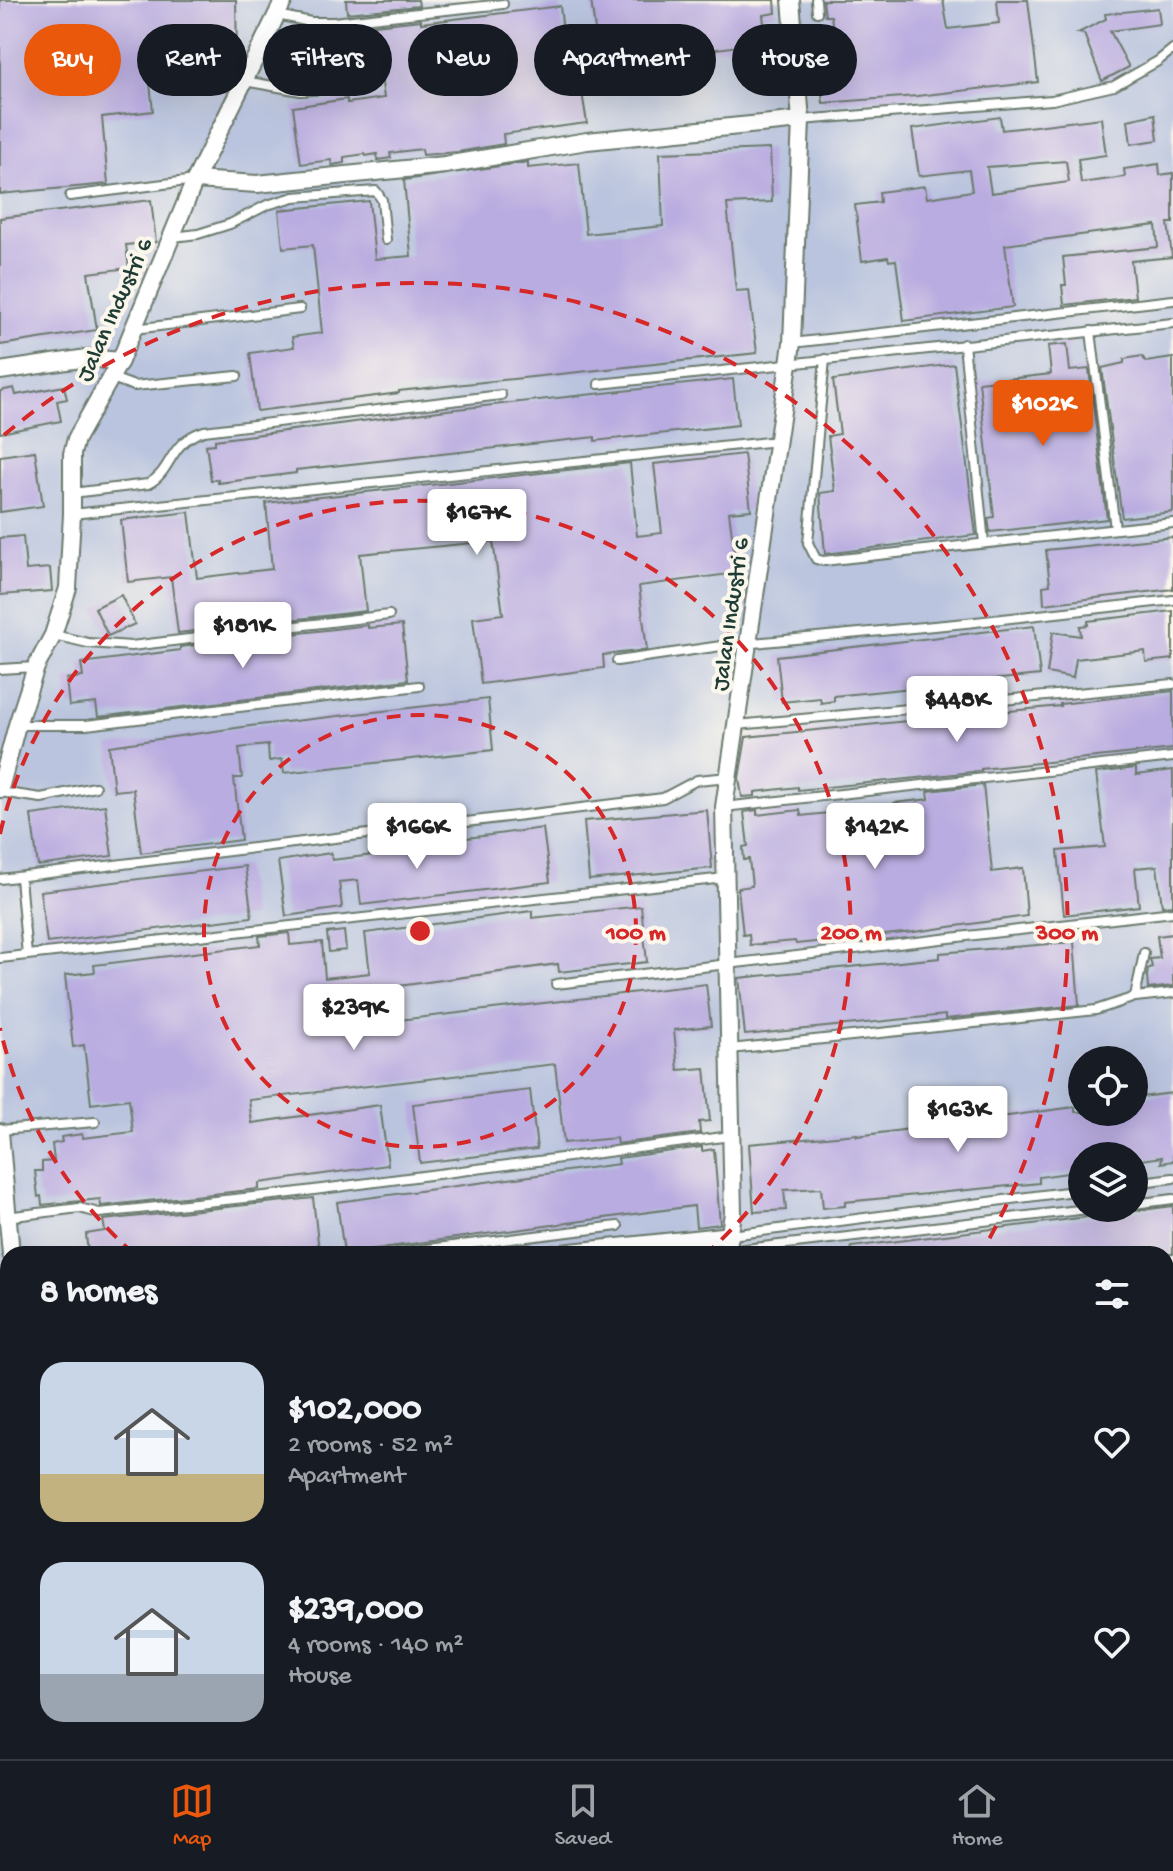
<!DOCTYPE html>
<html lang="en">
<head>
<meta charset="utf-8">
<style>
  :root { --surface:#171b24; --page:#20242c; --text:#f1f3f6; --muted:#9ea1a6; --line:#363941; --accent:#ea580c }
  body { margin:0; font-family:"Gochi Hand",sans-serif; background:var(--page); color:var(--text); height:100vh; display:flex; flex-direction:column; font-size:30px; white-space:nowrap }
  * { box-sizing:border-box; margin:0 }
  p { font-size:26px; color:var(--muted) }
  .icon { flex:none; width:44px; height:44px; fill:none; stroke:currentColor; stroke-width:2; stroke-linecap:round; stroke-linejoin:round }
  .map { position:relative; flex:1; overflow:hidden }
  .panel { position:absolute; left:0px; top:1246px; width:1174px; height:514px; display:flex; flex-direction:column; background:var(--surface); border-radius:24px 24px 0 0; box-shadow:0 8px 32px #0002 }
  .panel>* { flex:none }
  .hud { position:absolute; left:24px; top:24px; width:1126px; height:72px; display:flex; gap:16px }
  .tools { position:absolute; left:1068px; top:1046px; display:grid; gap:16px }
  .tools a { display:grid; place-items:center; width:80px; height:80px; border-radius:50%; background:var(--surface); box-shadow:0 8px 32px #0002; font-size:40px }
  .price { position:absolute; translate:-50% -68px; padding:0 18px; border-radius:8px; background:#fff; color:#222; font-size:26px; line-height:52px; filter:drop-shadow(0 2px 4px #0008) }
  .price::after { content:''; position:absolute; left:50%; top:48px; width:24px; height:18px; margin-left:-12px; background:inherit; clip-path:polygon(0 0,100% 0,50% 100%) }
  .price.selected { background:var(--accent); color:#fff }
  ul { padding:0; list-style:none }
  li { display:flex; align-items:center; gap:24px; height:200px; padding:0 40px }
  li span { display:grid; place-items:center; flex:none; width:224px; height:160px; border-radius:24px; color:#555 }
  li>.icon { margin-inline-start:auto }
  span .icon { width:96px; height:96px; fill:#fffc; stroke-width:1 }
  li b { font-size:34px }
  h2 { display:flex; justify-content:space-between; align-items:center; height:96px; padding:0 40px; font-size:34px }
  .pill { padding:0 28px; border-radius:36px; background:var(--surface); box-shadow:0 8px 32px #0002; font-size:28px; line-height:72px }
  .pill.selected { background:var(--accent); color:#fff }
  .tabs { display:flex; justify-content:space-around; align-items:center; height:112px; border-top:2px solid var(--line); background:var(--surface); font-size:22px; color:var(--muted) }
  .tabs a { display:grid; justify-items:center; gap:4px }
  .tabs .selected { color:var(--accent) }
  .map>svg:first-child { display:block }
</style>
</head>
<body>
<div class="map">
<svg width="1173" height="1759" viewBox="0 0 1173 1759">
  <rect width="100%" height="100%" fill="#fbf7ec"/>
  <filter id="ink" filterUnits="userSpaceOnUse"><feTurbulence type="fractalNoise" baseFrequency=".0125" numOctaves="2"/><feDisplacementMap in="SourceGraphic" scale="16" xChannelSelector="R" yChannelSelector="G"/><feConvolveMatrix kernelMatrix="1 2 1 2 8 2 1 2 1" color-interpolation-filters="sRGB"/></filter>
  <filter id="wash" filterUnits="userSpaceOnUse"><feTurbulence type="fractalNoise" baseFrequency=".006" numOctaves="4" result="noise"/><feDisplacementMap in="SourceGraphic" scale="32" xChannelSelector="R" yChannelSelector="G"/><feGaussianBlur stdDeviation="1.8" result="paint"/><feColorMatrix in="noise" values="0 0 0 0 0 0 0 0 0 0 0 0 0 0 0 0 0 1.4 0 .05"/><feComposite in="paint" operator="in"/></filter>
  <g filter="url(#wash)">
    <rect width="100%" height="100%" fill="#f7ead6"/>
    <path fill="#bac4de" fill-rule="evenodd" d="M 0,0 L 1173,0 L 1173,1759 L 0,1759 ZM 1082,1060 L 1134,1060 L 1134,1112 L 1082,1112 ZM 1082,1156 L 1134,1156 L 1134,1208 L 1082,1208 ZM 8,1254 L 1166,1254 L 1166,1752 L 8,1752 Z"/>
    <g id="blocks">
      <g fill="#b9ace0" fill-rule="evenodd">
        <polygon points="0,0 236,0 237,57 230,57 232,70 183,75 183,71 149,74 153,111 102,117 108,184 0,194"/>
        <polygon points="346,0 418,0 419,6 347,13"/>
        <polygon points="591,0 775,0 776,13 763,15 765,32 754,33 756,44 701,51 700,40 598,53"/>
        <polygon points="823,0 943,0 948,29 999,23 997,0 1028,0 1038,82 917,96 823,103 816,39 834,37 831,16 825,16"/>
        <polygon points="560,6 563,32 572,31 587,123 503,134 504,144 458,152 423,155 422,149 413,150 390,153 391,158 378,160 377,154 366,156 365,154 344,157 344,163 332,165 331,160 301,164 293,107 347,99 347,103 384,98 374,25 421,20 421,23"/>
        <polygon points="1158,8 1160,24 1110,31 1129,67 1102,81 1084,34 1078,33 1106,19 1105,14"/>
        <polygon points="1155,114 1158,140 1131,144 1128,120"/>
        <path d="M 1000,117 L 1002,130 L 1101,118 L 1106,155 L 1078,159 L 1081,183 L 1125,177 L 1124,169 L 1159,164 L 1160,175 L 1173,173 L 1173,223 L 1168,223 L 1172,257 L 1131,261 L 1135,297 L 1064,305 L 1062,285 L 1066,285 L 1063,257 L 1158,247 L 1156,225 L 1005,245 L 1013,307 L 904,321 L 896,260 L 889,261 L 888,257 L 862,261 L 855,205 L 880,202 L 879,192 L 925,186 L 927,198 L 972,191 L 969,170 L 919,176 L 912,129 ZM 1066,161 L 1069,182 L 991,193 L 987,167 Z"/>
        <polygon points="770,149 772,202 727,204 736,291 749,290 757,353 399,391 399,393 257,411 250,353 294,347 292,337 322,333 313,245 283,248 279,210 369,201 375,259 411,256 404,180 528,162 528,168 579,163 586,234 663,226 660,153"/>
        <polygon points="151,200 156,242 126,245 129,268 88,273 97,330 0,345 0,218"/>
        <polygon points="1067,344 1070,371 1089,369 1107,519 990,532 988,518 994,517 979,382 1051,374 1048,346"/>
        <polygon points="1142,356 1146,362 1173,358 1173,512 1122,518 1102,368 1124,363 1124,359"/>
        <polygon points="954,364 976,535 825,554 820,493 835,491 828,436 840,434 833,380"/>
        <polygon points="733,379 738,425 595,441 595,437 296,470 296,473 218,483 218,479 211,480 206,445 215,444 215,440 447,410"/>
        <polygon points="64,386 67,399 57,401 61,421 0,433 0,391 14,388 16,395"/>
        <polygon points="35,451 43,506 0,512 0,456"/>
        <polygon points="744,454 751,510 729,512 737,573 639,586 647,650 603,655 604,668 481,684 473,618 503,614 493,541 360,554 366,611 178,633 171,577 128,582 121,520 189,512 197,578 272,569 266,503 630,463 637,536 662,533 654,464"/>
        <polygon points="23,536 26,570 50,568 52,591 0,595 0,538"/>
        <polygon points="1173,537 1173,589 1044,604 1043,586 1050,585 1046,550"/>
        <polygon points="121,595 135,624 108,636 95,608"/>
        <polygon points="1173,611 1173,659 1146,662 1145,651 1076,659 1073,678 1047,673 1053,632 1081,636 1080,626 1088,625 1088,621"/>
        <polygon points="368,625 368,628 402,625 408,680 98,717 96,703 69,706 66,679 83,677 81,663 180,650 180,647"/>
        <polygon points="1034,626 1040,675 834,696 834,701 821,703 820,698 782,702 777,656"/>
        <polygon points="1173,691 1173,749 981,769 981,771 927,777 798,790 798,787 755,792 755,796 742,797 739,778 746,737 1060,706 1060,704"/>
        <polygon points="488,699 493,750 284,773 282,759 269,761 268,745 239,748 242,778 234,778 241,840 141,853 133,789 114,791 109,746 250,726"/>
        <polygon points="1136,768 1136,775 1173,770 1173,905 1162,906 1157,866 1135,868 1139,906 1064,915 1058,851 1105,847 1096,773"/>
        <polygon points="983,785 992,872 1023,868 1027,916 914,932 796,944 795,941 750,945 749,934 743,935 738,888 752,886 749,859 744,860 743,847 748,846 744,812 757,810 757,815 800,810 801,816 894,806 894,803 929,799 928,791"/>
        <polygon points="105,805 112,856 38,866 31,815"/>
        <polygon points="707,810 712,868 589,880 584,821"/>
        <polygon points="543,828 550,882 361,905 358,880 339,882 342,908 286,916 278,861 331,853 332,860 398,852 398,847"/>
        <polygon points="245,866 252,917 47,943 40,891"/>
        <polygon points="641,906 647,962 559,972 558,964 362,991 365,1024 706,984 711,1026 674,1030 678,1070 705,1068 710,1121 699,1122 700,1133 617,1144 616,1138 564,1143 555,1064 249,1100 252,1123 380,1105 388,1165 259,1183 259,1189 101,1206 100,1199 42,1205 41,1196 38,1197 35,1171 42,1171 42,1162 54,1161 52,1144 62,1142 61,1137 82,1134 83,1138 133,1132 129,1099 91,1104 84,1045 73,1047 65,975 95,972 94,965 260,945 259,936 289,933 290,945 322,942 325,978 370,973 365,933 532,911 532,918"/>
        <polygon points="344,931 346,950 329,952 327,933"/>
        <polygon points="1173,934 1173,986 1148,989 1147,976 1148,969 1152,967 1150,959 1160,958 1157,936"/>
        <polygon points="1074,942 1079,1005 945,1019 945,1015 745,1035 739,978 940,958 940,953"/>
        <polygon points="530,1090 537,1149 420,1163 413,1104"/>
        <polygon points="1173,1093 1173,1161 1161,1163 1162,1157 1134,1161 1134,1156 1082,1156 1082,1171 1039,1177 1039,1183 845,1202 845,1206 823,1208 821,1188 784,1190 786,1210 754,1212 749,1144 857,1134 857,1136 1075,1107 1075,1112 1134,1112 1134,1098"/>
        <polygon points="702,1147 702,1151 714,1149 720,1224 696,1227 694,1206 344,1253 337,1202 619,1164 618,1158"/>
        <polygon points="313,1198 319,1251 293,1254 88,1254 86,1234 105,1231 103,1220"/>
        <polygon points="1173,1206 1173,1254 852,1254 851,1247"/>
      </g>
    </g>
  </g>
  <g filter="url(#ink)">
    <use href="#blocks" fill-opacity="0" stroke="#6b7a6d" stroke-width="2"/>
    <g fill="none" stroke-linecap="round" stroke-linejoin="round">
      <g stroke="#6b7a6d" stroke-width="12">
        <g id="service">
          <polyline points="816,0 817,12"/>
          <polyline points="277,15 311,22 333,22 503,4"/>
          <polyline points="161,86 210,81 244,81 301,91 371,85"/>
          <polyline points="801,120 1052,100 1114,86 1158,61 1173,49"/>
          <polyline points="70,196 195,180"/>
          <polyline points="173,237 198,234 230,224 267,205 294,197 376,191 382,200 386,240"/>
          <polyline points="134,329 300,309"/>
          <polyline points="1091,331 1115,529"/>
          <polyline points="792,343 1173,300"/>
          <polyline points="964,344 984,543"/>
          <polyline points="825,359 808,543 816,559 823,561 1173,523"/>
          <polyline points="112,378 134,386 237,376"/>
          <polyline points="599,384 1173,323"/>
          <path d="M 72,493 L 148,484 C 173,471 168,442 204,431 L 501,395"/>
          <polyline points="72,514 778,441"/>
          <polyline points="54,635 88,643 131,646 389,615"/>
          <polyline points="617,661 721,646 966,623 1173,600"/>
          <polyline points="0,669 36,667"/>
          <polyline points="18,725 86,725 419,686"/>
          <polyline points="737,725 1173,684"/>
          <polyline points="0,792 41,798 95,787"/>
          <polyline points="724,807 1173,757"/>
          <polyline points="20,878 27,955"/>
          <polyline points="0,879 663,798 697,780 729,777"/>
          <polyline points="0,958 725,878"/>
          <polyline points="556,984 1173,912"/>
          <polyline points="1135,997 1144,953"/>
          <polyline points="730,1049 1096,1010 1135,997 1173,993"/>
          <polyline points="0,1130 95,1122"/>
          <polyline points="1134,1183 1173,1178"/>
          <polyline points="1134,1204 1173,1199"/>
          <polyline points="6,1217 79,1208 99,1213 283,1194 731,1136"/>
          <polyline points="731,1235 1082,1190"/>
          <polyline points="728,1251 1096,1208"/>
          <polyline points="386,1254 618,1226"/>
          <polyline points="1166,1342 1173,1342"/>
          <polyline points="1166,1355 1173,1354"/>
          <polyline points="1166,1422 1173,1421"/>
          <polyline points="1166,1440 1173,1440"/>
          <polyline points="0,1486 8,1485"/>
          <polyline points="0,1571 8,1570"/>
          <polyline points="0,1677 8,1676"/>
          <polyline points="1166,1688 1173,1688"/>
          <polyline points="0,1733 8,1732"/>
        </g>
      </g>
      <g stroke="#6b7a6d" stroke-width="20">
        <g id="minor">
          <polyline points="195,180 257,184 445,165 587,141 801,120"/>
          <polyline points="0,371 87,358 120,361"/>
          <polyline points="0,789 17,725 36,667 53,635 68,588 72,514 72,454 76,439 120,361 195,180 284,0"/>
          <polyline points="0,1132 11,1254"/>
          <polyline points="552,1254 731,1235"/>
          <polyline points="727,1254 733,1213 724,807 792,343 801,120 791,0"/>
          <polyline points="0,1313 8,1312"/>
          <polyline points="57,1752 57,1759"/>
          <polyline points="582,1759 583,1752"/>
        </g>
      </g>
      <use href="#service" stroke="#fff" stroke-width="8"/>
      <use href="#minor" stroke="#fff" stroke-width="16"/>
    </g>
  </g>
  <g fill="none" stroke="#d62828" stroke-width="4" stroke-dasharray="14 10">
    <circle cx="420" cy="931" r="216"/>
    <path d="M134 1254A431 431 0 0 1 0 1028M0 834A431 431 0 1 1 706 1254"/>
    <path d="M4 435A647 647 0 0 1 983 1250"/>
  </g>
  <g text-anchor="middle" stroke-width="8" stroke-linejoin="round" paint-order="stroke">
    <g font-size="24" fill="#1f3d34" stroke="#fbf7ec">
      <text transform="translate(113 309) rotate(-66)" y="8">Jalan Industri 6</text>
      <text transform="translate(729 614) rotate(-82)" y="8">Jalan Industri 6</text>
    </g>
  </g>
  <circle cx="420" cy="931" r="12" fill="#d62828" stroke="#fbf7ec" stroke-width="4"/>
  <g font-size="24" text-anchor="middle" font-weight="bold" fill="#d62828" stroke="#fbf7ec" stroke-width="8" stroke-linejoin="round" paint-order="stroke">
    <text x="636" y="939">100 m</text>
    <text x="851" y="939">200 m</text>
    <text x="1067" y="939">300 m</text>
  </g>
</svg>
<div class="tools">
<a><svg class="icon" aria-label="locate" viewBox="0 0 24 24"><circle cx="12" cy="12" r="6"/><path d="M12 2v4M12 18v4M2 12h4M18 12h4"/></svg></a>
<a><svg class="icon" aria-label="layers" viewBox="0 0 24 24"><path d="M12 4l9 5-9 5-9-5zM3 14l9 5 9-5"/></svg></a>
</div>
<b class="price selected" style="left:1043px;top:448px">$102K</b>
<b class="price" style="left:477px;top:557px">$167K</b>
<b class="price" style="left:243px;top:670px">$181K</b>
<b class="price" style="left:957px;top:744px">$448K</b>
<b class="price" style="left:417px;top:871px">$166K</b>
<b class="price" style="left:875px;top:871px">$142K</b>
<b class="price" style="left:354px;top:1052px">$239K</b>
<b class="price" style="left:958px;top:1154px">$163K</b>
<div class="hud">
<a class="pill selected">Buy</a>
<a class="pill">Rent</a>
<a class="pill">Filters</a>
<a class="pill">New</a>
<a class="pill">Apartment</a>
<a class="pill">House</a>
</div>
<section class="panel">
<h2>8 homes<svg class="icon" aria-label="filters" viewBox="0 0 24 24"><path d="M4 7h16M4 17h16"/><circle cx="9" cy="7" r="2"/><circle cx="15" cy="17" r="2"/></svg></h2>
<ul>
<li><span style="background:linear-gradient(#c9d6e8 70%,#c2b280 0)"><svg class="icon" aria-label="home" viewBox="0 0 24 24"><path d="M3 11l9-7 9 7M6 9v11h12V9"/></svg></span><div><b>$102,000</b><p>2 rooms · 52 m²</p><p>Apartment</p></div><svg class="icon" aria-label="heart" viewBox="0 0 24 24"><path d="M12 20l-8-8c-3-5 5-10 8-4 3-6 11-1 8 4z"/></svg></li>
<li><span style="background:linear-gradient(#c9d6e8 70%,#9aa5b1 0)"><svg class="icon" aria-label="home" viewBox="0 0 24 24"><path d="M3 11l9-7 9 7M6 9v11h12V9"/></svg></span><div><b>$239,000</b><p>4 rooms · 140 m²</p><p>House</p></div><svg class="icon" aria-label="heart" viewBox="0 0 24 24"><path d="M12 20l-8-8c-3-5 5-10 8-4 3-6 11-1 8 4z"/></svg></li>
</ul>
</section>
</div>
<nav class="tabs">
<a class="selected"><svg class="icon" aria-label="map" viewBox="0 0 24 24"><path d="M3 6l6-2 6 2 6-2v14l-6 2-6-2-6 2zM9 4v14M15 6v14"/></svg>Map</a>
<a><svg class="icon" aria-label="saved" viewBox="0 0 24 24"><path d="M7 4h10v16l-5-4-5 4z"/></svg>Saved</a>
<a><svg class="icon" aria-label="home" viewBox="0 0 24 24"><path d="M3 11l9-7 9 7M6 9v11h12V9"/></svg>Home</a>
</nav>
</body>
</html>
